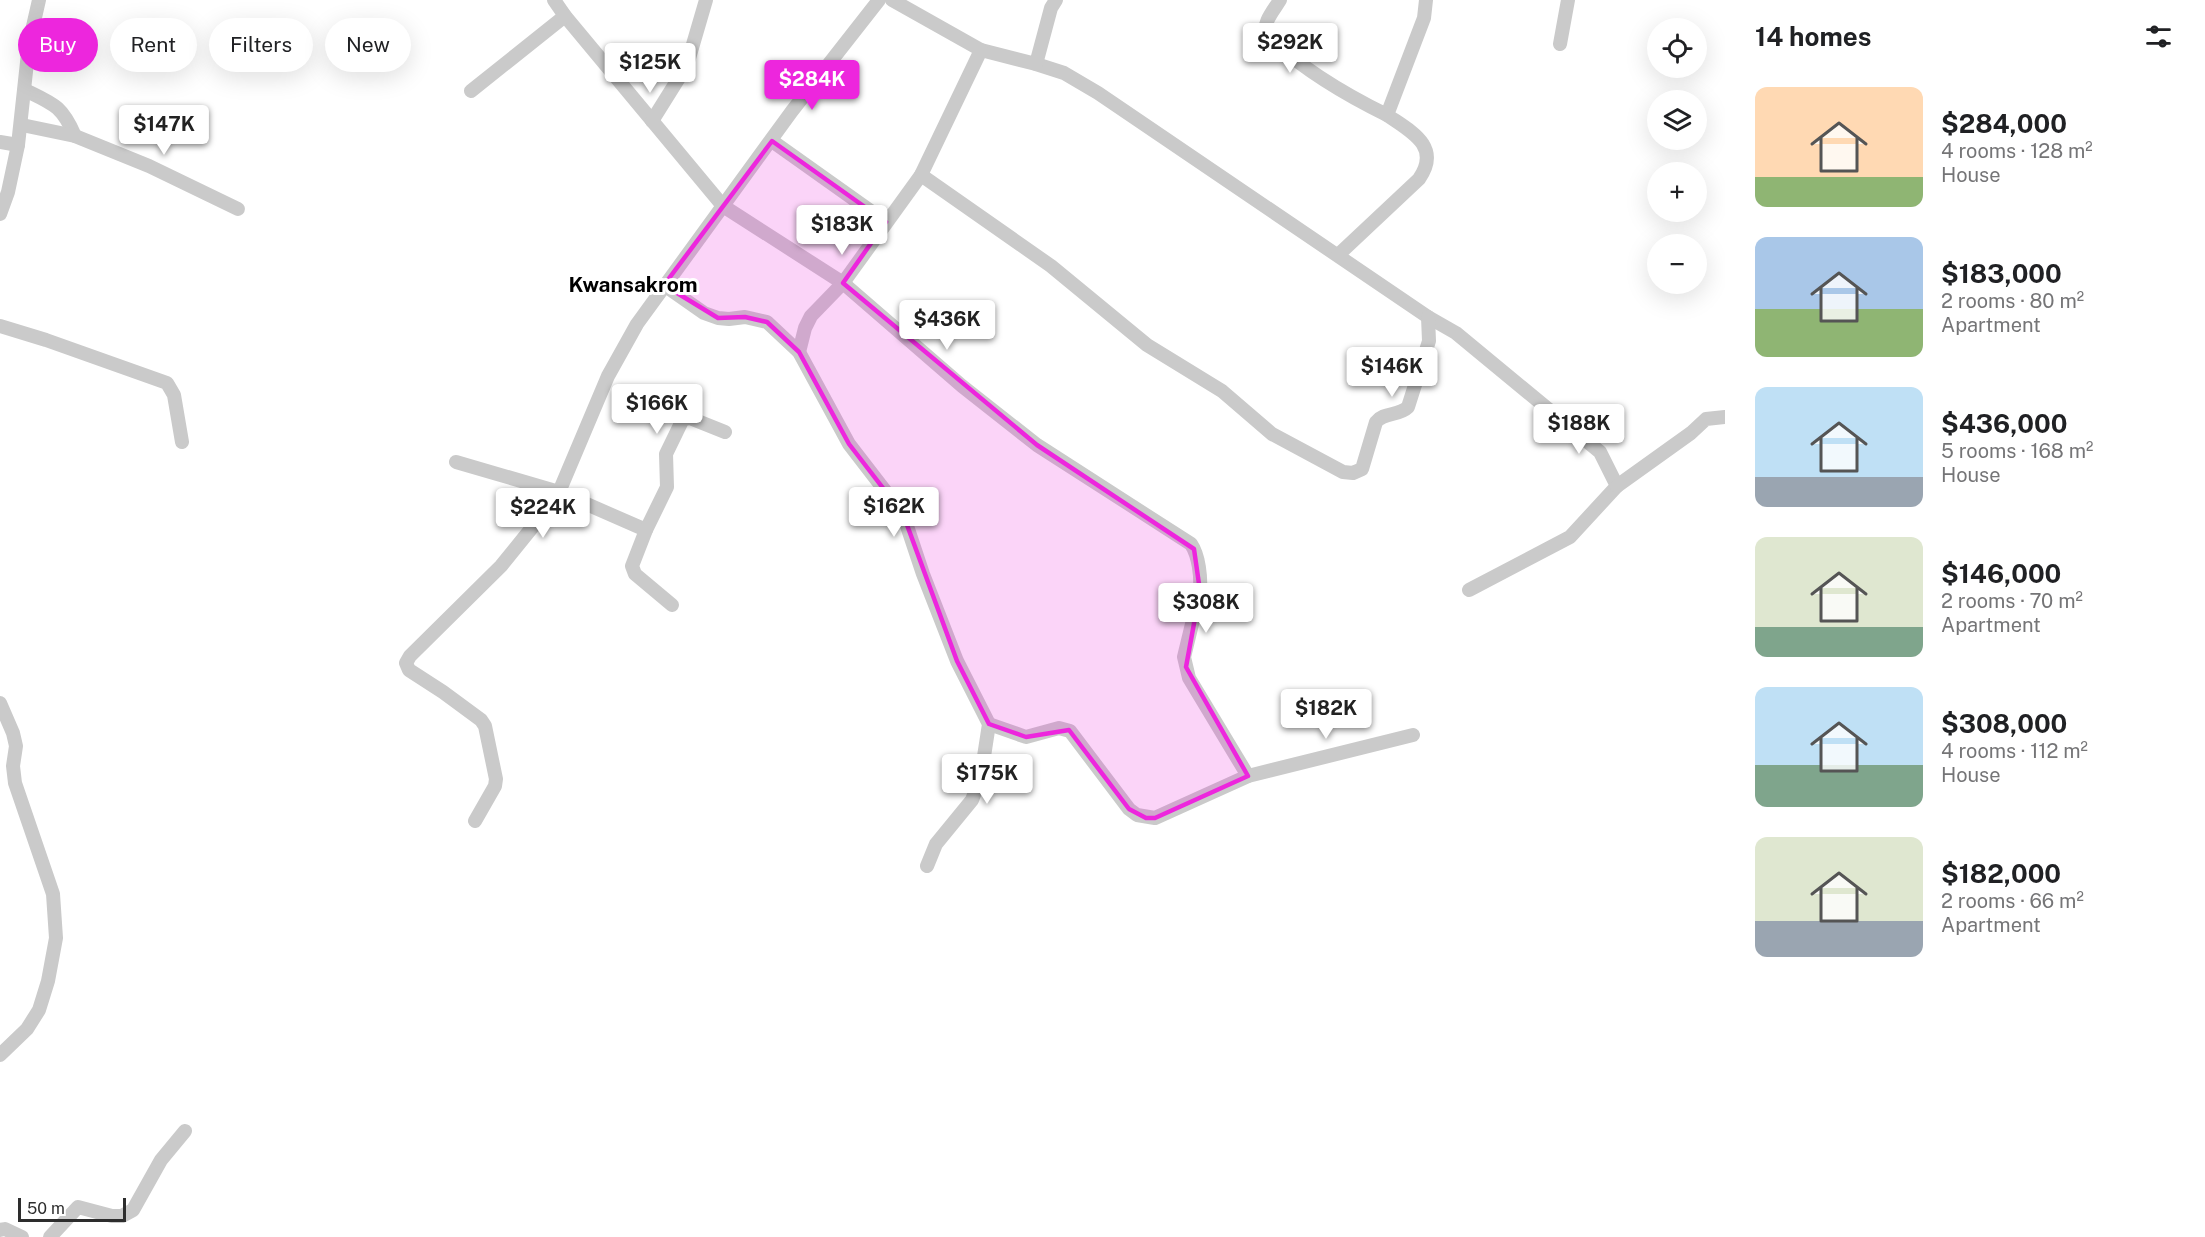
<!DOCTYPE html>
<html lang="en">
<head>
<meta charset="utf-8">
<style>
  :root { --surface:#fff; --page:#f2f2f2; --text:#202124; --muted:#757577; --accent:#ed26dd }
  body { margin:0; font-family:"Public Sans",sans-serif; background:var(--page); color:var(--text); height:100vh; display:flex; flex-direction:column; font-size:22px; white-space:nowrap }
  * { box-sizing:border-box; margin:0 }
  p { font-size:20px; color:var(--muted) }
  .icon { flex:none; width:33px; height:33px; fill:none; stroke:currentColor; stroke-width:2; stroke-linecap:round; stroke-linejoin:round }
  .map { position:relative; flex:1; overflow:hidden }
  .drawer { display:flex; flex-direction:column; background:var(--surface); width:480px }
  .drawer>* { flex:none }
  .hud { position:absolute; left:18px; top:18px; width:570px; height:54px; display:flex; gap:12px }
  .fabs { position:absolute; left:1647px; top:18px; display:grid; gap:12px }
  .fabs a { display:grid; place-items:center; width:60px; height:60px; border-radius:50%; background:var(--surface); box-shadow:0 6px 24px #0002; font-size:30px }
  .scale { position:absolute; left:18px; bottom:15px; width:108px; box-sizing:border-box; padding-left:6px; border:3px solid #2d2d2d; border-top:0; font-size:16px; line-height:21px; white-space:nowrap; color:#2d2d2d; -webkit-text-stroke:4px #fff; paint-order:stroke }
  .price { position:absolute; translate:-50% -51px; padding:0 14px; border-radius:6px; background:#fff; color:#222; font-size:20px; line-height:39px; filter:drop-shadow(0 2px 3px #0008) }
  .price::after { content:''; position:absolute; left:50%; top:36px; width:18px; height:14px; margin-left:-9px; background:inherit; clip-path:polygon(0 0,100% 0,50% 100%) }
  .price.active { background:var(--accent); color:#fff }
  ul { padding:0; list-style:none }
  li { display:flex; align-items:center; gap:18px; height:150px; padding:0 30px }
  li span { display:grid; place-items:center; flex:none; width:168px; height:120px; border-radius:12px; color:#555 }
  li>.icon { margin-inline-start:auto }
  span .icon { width:72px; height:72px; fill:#fffc; stroke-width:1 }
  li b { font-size:26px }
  h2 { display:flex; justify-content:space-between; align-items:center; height:72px; padding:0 30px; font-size:26px }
  .chip { padding:0 21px; border-radius:27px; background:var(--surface); box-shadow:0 6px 24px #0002; font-size:21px; line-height:54px }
  .chip.active { background:var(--accent); color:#fff }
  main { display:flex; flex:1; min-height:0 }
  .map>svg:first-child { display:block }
</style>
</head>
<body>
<main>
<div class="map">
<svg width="1725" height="1237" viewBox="0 0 1725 1237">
  <rect width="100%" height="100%" fill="#fff"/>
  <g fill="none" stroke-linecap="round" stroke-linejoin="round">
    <g stroke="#cacaca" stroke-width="14">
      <path d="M 554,0 L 565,16 L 723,206 L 843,283 L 962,386 L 1037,445 L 1191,544 C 1199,556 1201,577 1200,591 L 1184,657 L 1189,678 L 1248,776"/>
      <path d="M 1280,0 C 1274,10 1262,23 1266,35 C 1301,68 1344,94 1387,115"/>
      <polyline points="1560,44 1568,0"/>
      <polyline points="981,50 1036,64 1064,73 1098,93 1428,317 1456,333 1600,452 1617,486 1570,537 1469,590"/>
      <polyline points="1036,64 1051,8 1056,0"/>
      <path d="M 25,90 C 54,104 62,106 75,136"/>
      <polyline points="471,91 565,16"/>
      <polyline points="652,121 687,65 706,0"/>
      <polyline points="22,125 75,136 149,166 238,209"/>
      <polyline points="772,141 886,222"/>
      <polyline points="0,142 18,145"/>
      <path d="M 921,175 L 1051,266 L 1147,345 L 1222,391 L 1272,434 L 1343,472 L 1353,473 L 1362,469 L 1376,422 C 1384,412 1399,416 1408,407 L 1429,341 L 1428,317"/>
      <polyline points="0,214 8,192 18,145 29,44 39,0"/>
      <path d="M 1338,255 L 1419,179 C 1442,146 1410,131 1387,115 L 1424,18 L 1426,0"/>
      <polyline points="664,285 704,313 718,318 729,319 745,317 767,322 799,352 849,444 903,514 923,574 957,661 989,724 981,776 972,800 936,844 927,866"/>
      <polyline points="0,326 46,340 167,383 174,395 182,442"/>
      <polyline points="799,352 805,328 811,316 843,283 921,175 981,50 892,0"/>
      <polyline points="456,462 559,492 646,530"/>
      <polyline points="1617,486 1691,433 1706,419 1725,417"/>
      <polyline points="672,605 635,574 632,566 646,530 667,487 666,454 683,419 690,418 725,432"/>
      <polyline points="0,703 13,733 16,746 13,766 15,783 53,894 56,938 48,981 39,1010 27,1029 0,1055"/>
      <polyline points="989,724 1026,737 1059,728 1070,731 1129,809 1137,815 1155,818 1248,776 1413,735"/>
      <polyline points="475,821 495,786 496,779 485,726 481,720 443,692 409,670 406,663 410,656 501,566 543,514 559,492 608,376 637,324 792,111 879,0"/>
      <polyline points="0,1230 5,1229 22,1237"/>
      <polyline points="50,1237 78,1207 112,1216 122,1216 133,1210 161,1160 185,1131"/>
    </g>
  </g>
  <path fill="#ed26dd" fill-opacity="0.2" stroke="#ed26dd" stroke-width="4.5" stroke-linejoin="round" d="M 772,141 L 886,222 L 843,283 L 1037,445 L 1194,549 L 1200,591 L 1186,667 L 1248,776 L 1155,818 L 1146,818 L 1129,809 L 1069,730 L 1026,737 L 989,724 L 957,661 L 903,514 L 849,444 L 799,352 L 767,322 L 745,317 L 718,318 L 664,285 Z"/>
  <g text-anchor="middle" stroke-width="6" stroke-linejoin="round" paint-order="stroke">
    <g font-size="21" font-weight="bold" fill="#000" stroke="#fff">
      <text x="633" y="292">Kwansakrom</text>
    </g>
  </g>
</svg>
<div class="fabs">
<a><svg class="icon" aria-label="locate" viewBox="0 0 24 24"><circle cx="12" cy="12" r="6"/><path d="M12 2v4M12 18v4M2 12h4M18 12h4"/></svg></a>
<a><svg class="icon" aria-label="layers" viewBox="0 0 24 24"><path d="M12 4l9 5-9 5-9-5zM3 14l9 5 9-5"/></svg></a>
<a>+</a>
<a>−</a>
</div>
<div class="scale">50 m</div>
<b class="price" style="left:1290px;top:74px">$292K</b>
<b class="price" style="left:650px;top:94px">$125K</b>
<b class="price active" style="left:812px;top:111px">$284K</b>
<b class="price" style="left:164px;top:156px">$147K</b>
<b class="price" style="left:842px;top:256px">$183K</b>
<b class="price" style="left:947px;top:351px">$436K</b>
<b class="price" style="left:1392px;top:398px">$146K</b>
<b class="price" style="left:657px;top:435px">$166K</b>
<b class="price" style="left:1579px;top:455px">$188K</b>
<b class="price" style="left:894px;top:538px">$162K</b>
<b class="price" style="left:543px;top:539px">$224K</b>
<b class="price" style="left:1206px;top:634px">$308K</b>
<b class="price" style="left:1326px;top:740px">$182K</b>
<b class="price" style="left:987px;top:805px">$175K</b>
<div class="hud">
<a class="chip active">Buy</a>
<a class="chip">Rent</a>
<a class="chip">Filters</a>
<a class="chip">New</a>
</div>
</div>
<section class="drawer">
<h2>14 homes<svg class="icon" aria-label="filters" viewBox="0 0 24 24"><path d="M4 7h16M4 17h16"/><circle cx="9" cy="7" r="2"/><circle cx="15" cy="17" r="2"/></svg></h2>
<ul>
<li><span style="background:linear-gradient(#ffd9b3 75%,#8fb573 0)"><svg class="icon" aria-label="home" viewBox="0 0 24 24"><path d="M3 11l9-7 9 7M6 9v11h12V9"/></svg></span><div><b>$284,000</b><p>4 rooms · 128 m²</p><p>House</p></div></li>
<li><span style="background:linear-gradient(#a9c7e8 60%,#8fb573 0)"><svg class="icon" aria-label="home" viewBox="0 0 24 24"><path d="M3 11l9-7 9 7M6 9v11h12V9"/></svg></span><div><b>$183,000</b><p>2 rooms · 80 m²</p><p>Apartment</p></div></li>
<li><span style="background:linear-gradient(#bfe0f5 75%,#9aa5b1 0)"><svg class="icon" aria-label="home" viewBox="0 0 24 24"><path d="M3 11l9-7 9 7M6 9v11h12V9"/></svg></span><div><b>$436,000</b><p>5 rooms · 168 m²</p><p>House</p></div></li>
<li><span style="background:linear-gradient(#dfe7d0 75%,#7fa58c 0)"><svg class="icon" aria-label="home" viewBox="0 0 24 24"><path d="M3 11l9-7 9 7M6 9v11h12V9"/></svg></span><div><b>$146,000</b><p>2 rooms · 70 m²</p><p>Apartment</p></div></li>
<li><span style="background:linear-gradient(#bfe0f5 65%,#7fa58c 0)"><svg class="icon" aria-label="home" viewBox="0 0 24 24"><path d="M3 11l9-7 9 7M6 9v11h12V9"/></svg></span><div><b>$308,000</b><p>4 rooms · 112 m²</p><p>House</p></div></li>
<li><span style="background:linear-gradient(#dfe7d0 70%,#9aa5b1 0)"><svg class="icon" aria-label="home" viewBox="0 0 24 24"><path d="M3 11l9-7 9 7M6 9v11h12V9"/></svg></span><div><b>$182,000</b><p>2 rooms · 66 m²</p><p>Apartment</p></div></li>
</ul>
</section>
</main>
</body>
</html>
